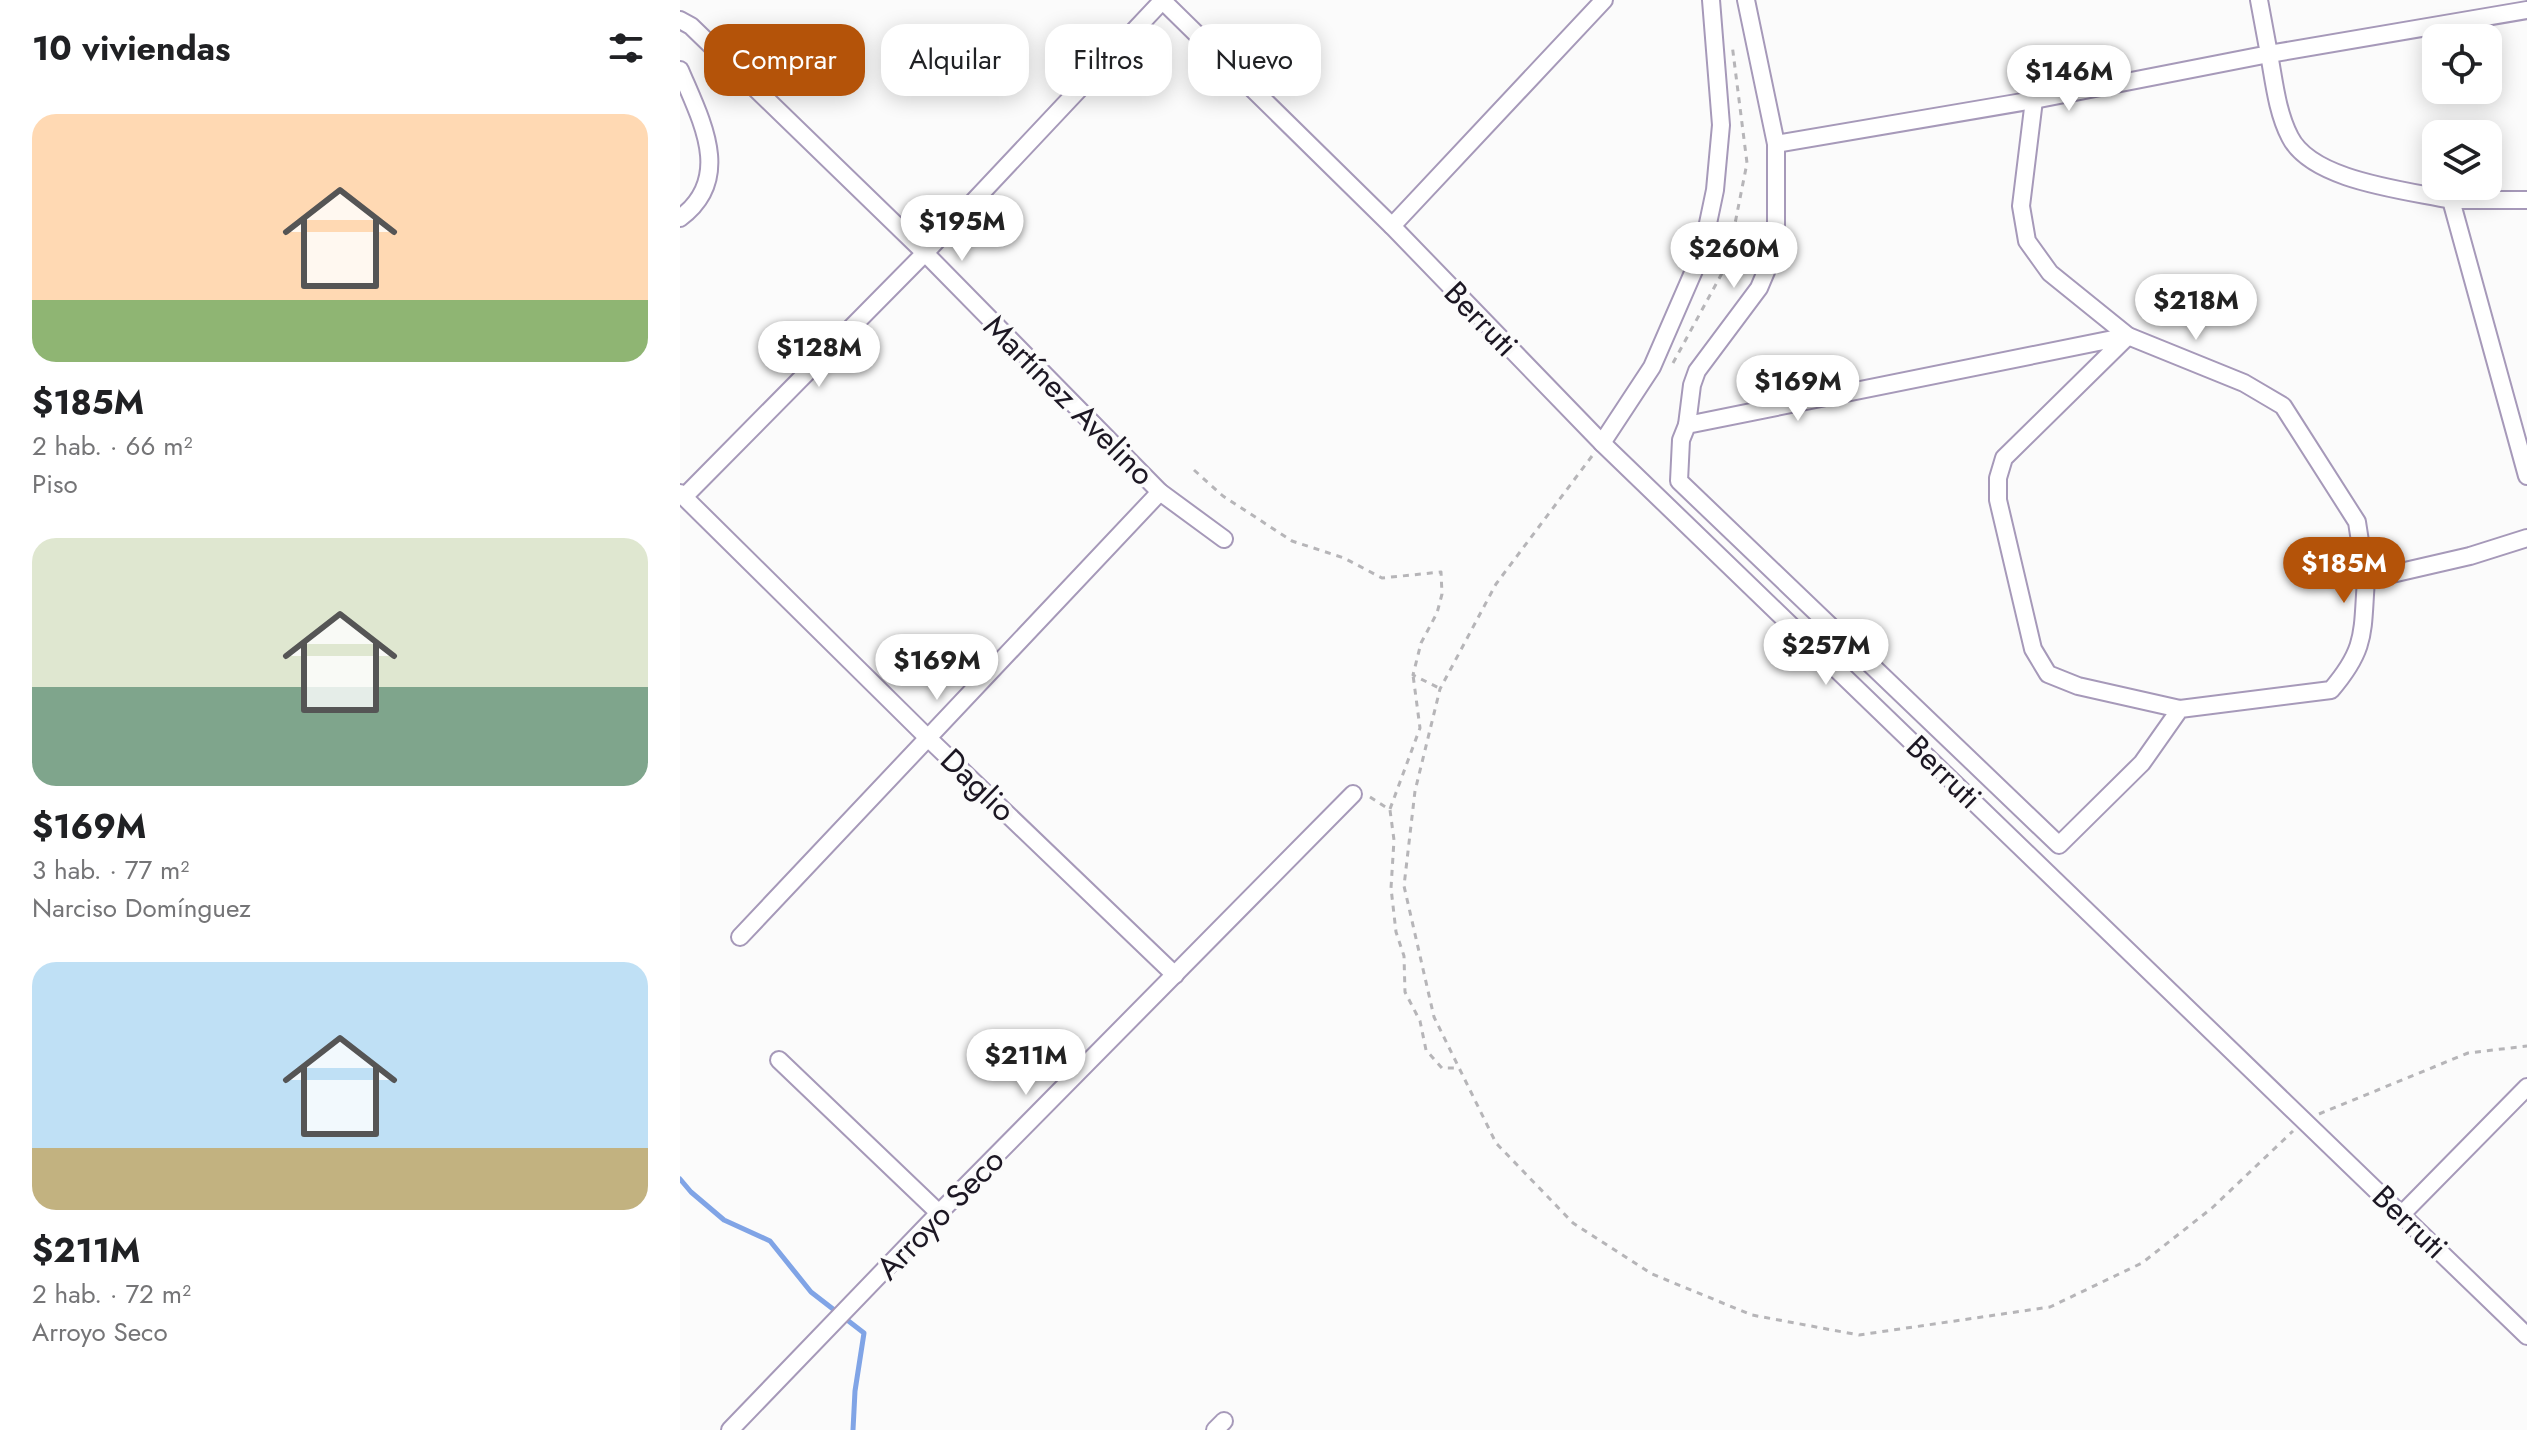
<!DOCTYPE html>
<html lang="es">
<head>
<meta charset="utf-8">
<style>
  :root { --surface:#fff; --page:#f6f6f6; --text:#202124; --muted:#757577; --accent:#b45309 }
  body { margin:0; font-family:Jost,sans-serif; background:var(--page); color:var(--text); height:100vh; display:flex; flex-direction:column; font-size:30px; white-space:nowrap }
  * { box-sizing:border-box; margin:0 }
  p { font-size:26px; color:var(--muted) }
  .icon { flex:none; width:44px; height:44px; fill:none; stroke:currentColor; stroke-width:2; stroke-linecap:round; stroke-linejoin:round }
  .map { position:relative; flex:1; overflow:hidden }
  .details { display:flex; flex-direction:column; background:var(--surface); width:680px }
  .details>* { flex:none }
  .top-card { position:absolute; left:24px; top:24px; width:760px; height:72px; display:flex; gap:16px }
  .buttons { position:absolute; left:1742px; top:24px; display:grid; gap:16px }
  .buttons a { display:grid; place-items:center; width:80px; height:80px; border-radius:16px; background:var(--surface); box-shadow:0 4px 20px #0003; font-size:40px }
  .price { position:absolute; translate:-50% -68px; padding:0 18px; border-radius:28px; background:#fff; color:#222; font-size:26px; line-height:52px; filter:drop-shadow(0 2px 4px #0008) }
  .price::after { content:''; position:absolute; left:50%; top:48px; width:24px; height:18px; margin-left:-12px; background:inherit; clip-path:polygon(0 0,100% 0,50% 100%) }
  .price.selected { background:var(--accent); color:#fff }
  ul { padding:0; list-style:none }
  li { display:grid; align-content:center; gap:16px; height:424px; padding:0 32px }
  li span { display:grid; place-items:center; height:248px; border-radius:24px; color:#555 }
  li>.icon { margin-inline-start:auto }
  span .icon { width:144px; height:144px; fill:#fffc; stroke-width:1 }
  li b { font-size:34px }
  h2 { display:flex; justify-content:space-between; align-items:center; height:96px; padding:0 32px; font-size:34px }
  .chip { padding:0 28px; border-radius:24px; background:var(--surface); box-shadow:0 4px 20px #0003; font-size:28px; line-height:72px }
  .chip.selected { background:var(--accent); color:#fff }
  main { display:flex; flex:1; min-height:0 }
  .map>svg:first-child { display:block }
</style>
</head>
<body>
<main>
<section class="details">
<h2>10 viviendas<svg class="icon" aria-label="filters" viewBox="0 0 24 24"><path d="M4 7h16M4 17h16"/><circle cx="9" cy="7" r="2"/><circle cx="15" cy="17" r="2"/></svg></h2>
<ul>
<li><span style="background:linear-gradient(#ffd9b3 75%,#8fb573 0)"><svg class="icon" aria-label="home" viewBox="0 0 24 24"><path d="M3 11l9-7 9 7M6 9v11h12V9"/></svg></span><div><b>$185M</b><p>2 hab. · 66 m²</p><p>Piso</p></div></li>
<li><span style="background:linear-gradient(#dfe7d0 60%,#7fa58c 0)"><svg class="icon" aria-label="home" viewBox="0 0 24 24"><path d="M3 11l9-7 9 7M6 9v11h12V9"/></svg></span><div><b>$169M</b><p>3 hab. · 77 m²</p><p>Narciso Domínguez</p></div></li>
<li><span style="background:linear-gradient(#bfe0f5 75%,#c2b280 0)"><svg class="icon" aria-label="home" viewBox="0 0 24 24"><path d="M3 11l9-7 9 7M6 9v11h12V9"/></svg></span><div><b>$211M</b><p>2 hab. · 72 m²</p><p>Arroyo Seco</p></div></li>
</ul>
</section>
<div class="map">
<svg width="1847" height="1430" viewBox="0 0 1847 1430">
  <rect width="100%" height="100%" fill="#fbfbfb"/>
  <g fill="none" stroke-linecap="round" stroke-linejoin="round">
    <polyline stroke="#80a4e6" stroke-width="5" points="0,1179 11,1192 44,1220 90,1241 131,1292 184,1333 175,1391 173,1430"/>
    <g stroke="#a699b9" stroke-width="20">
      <g id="minor">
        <polyline points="482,0 712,226 922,443 1847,1336"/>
        <path d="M 1847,10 L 1589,54 C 1594,81 1597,112 1610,137 C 1632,181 1725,190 1771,200 L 1847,476"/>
        <polyline points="0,20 11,26 245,253 480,492 544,539"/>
        <path d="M 0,70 C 21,120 54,178 0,218"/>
        <polyline points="1354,100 1341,206 1347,241 1370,273 1448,336 1564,383 1603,406 1677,522 1686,580"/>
        <polyline points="1096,144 1354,100 1589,54 1579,0"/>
        <polyline points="1771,200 1847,200"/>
        <polyline points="712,226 924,0"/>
        <polyline points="1007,425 1012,385 1017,371 1079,288 1096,248 1096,144 1066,0"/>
        <polyline points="922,443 972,367 1022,252 1035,190 1041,125 1031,0"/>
        <polyline points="0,493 249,739 495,975"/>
        <polyline points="4,497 245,253 483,0"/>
        <path d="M 1500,709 L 1462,763 L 1379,845 L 999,481 L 1001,440 L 1007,425 L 1448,336 L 1324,458 L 1318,478 L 1318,500 L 1353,649 L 1368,674 L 1398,686 L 1500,709 L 1651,690 C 1687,648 1682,632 1686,580 L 1790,556 L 1847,538"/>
        <polyline points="60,937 480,492"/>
        <polyline points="99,1060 259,1213"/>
        <polyline points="1722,1214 1847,1087"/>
        <polyline points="50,1430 259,1213 673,794"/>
        <polyline points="535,1430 544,1421"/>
      </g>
    </g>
    <g stroke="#b6b5b8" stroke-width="3" stroke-dasharray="6 6" stroke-linecap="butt">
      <polyline points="993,363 1047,264 1067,163 1052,44"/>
      <polyline points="912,456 816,584 760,689 735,791 724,886 754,1017 816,1143 893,1223 972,1274 1072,1315 1179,1335 1370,1307 1462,1263 1532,1208 1613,1131"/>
      <polyline points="514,470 543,496 612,541 664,558 702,578 761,572 762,594 757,613 741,643 733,675 759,688"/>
      <polyline points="690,797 710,810 714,840 711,888 716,932 724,956 725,992 740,1021 746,1050 762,1068 779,1068"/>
      <polyline points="710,809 740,728 733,675"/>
      <polyline points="1639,1114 1788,1053 1847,1046"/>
    </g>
    <use href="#minor" stroke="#fff" stroke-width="16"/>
  </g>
  <g text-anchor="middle" stroke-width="8" stroke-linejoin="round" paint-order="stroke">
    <g font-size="32" fill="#1c1723" stroke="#fbfbfb">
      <text transform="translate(801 319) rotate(46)" y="11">Berruti</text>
      <text transform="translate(389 400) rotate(45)" y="11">Martínez Avelino</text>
      <text transform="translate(1264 772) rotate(44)" y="11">Berruti</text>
      <text transform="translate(298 785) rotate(44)" y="11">Daglio</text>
      <text transform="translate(260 1214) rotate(-46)" y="11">Arroyo Seco</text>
      <text transform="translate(1730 1222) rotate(44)" y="11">Berruti</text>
    </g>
  </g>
</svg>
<div class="buttons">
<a><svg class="icon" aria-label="locate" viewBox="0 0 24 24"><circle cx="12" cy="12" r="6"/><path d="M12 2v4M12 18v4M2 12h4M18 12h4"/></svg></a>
<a><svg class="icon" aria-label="layers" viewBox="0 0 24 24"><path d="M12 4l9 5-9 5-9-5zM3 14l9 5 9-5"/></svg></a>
</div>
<b class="price" style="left:1389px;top:113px">$146M</b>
<b class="price" style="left:282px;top:263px">$195M</b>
<b class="price" style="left:1054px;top:290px">$260M</b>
<b class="price" style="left:1516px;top:342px">$218M</b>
<b class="price" style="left:139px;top:389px">$128M</b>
<b class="price" style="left:1118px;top:423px">$169M</b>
<b class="price selected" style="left:1664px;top:605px">$185M</b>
<b class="price" style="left:1146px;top:687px">$257M</b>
<b class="price" style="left:257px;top:702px">$169M</b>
<b class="price" style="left:346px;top:1097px">$211M</b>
<div class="top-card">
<a class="chip selected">Comprar</a>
<a class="chip">Alquilar</a>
<a class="chip">Filtros</a>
<a class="chip">Nuevo</a>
</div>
</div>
</main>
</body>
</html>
